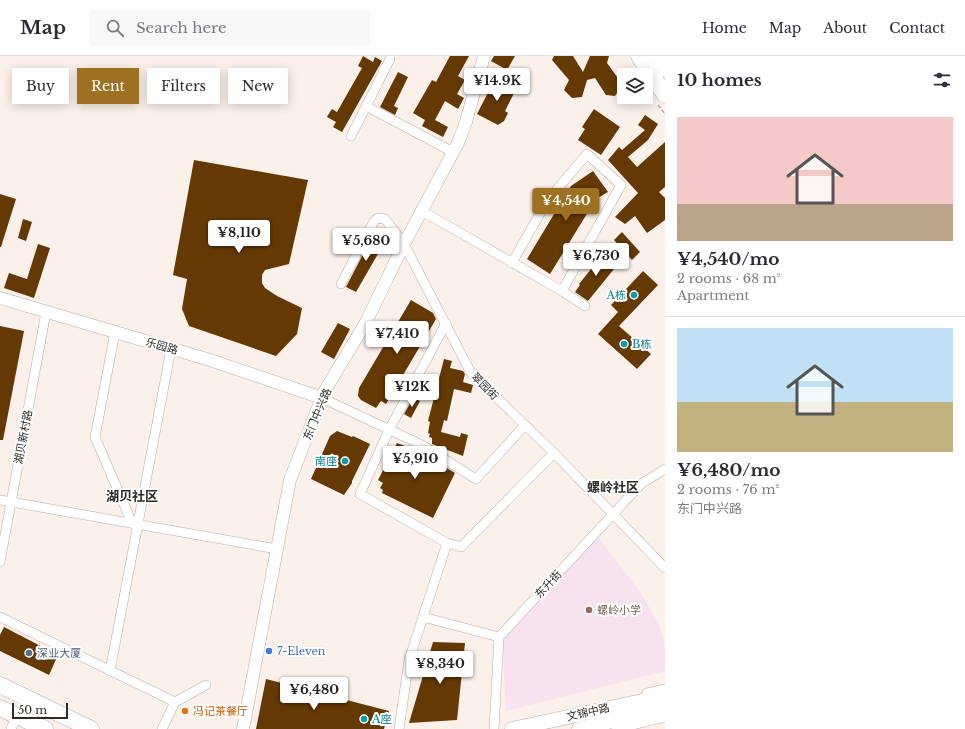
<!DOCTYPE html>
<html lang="en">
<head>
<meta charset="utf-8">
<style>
  :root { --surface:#fff; --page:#f7f7f7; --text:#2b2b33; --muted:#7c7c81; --line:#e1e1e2; --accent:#9e7021 }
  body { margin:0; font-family:"Libre Baskerville","Noto Sans SC",serif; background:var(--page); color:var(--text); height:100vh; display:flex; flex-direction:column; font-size:15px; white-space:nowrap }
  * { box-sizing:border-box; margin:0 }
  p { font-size:13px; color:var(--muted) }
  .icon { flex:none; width:22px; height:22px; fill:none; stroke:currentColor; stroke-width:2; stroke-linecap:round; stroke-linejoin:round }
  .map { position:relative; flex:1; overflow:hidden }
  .details { display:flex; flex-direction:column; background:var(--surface); width:300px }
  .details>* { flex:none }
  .banner { position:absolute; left:12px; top:12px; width:380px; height:36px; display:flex; gap:8px }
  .buttons { position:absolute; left:617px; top:12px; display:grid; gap:8px }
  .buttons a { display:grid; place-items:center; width:36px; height:36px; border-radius:0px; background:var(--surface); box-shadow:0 2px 10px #0003; font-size:20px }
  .scale { position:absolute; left:12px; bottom:10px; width:56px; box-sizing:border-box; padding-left:4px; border:2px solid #2e2a28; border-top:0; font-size:11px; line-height:14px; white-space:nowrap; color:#2e2a28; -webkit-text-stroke:3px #fff; paint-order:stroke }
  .price { position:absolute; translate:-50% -34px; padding:0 9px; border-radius:4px; background:#fff; color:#222; font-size:13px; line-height:26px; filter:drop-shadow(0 1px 2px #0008) }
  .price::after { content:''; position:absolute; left:50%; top:24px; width:12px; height:9px; margin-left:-6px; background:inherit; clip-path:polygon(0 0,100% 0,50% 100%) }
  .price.current { background:var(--accent); color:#fff }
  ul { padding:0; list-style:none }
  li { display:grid; align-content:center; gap:8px; height:212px; padding:0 12px }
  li+li { border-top:1px solid var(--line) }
  li span { display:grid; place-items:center; height:124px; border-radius:0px; color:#555 }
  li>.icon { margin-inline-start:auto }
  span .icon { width:72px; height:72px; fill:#fffc; stroke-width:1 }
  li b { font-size:17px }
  h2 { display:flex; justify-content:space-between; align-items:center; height:48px; padding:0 12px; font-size:17px }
  .pill { padding:0 14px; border-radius:0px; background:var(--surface); box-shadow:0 2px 10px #0003; font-size:14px; line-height:36px }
  .pill.current { background:var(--accent); color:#fff }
  header { display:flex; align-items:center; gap:24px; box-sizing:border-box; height:56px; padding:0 20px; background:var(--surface); border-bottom:1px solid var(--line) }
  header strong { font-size:19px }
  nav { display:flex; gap:22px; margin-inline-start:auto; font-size:14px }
  .search { width:280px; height:36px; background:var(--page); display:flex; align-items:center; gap:10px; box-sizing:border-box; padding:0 14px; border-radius:0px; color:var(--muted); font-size:15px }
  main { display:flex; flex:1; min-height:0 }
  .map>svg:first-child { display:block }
</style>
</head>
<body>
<header>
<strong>Map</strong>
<div class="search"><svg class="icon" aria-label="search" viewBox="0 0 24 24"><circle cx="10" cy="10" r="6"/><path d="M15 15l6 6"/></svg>Search here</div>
<nav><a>Home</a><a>Map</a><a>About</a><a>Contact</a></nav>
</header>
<main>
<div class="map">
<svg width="665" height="673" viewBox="0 0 665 673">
  <rect width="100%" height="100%" fill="#fbf0ea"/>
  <polygon fill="#f7e2f0" points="597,480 641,537 660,571 665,592 665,615 506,655 502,582"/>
  <g fill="#643904">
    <polygon points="363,0 373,6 375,1 382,5 342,76 333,71 336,66 327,61 328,59 332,53 337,56 362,12 358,10"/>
    <polygon points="450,0 469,0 458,20 465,24 457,38 464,42 458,53 445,45 435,64 448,71 443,81 422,70 425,64 413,57 432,24 436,26"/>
    <polygon points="494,0 515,0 507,14 491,5"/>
    <polygon points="554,0 573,0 583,16 590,0 609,0 607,7 623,29 615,40 606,39 595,22 587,24 582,41 572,42 564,34 569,24 552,4"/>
    <polygon points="398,16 408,21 394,50 398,52 395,59 380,51"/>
    <polygon points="496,21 517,31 505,55 508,57 504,65 498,69 477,58"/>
    <polygon points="594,53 620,71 601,99 578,84 585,73 582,71"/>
    <polygon points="645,59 658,68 648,84 628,101 637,111 665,86 665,131 659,136 665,142 665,164 647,177 635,160 625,168 615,161 638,137 608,104 619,91 622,94 645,74 638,69"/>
    <polygon points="194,104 308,124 289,208 265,214 262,219 262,227 265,232 277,240 302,252 297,278 276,300 189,270 182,253 187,223 173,219"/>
    <polygon points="593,115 608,136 596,143 550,218 527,203 571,130"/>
    <polygon points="0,138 16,143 1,191 0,191"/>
    <polygon points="23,163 32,166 26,185 18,182"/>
    <polygon points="622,176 640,196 632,204 614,184"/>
    <polygon points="374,177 386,184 356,236 346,231"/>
    <polygon points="38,188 50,192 34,242 4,232 9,217 27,223"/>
    <polygon points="604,197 618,208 588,245 575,236 580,229 579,228"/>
    <polygon points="643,215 658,229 619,270 651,298 637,313 598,278 618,256 611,249"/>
    <polygon points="411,244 433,257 436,263 386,348 381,345 376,352 361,344 358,340 359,332"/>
    <polygon points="338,267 350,273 334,303 321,296"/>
    <polygon points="0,270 24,275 3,384 0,384"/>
    <polygon points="444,303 452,305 450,312 463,315 465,318 463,326 473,329 471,337 454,333 447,365 444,364 441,376 460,381 461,377 468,379 463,400 432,388 432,382 429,381 430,378 428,377 430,366 428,365"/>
    <polygon points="413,342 420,345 411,362 404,358"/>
    <polygon points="337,375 352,381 353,380 370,388 352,425 352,427 344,439 311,423 330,380"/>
    <polygon points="397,387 419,395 455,417 433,462 382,437 383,434 380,432 383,427 378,424"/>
    <polygon points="4,571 58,599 49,619 0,595 0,579"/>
    <polygon points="433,586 465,587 457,664 409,667"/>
    <polygon points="266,623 389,655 384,673 256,673"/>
  </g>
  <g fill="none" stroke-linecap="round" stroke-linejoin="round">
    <g stroke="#b8aea9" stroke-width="10">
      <g id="street">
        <polyline points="366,50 453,96"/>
        <polyline points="351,80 390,3"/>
        <polyline points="422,155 562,235 621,129 587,98 547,145 512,207"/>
        <polyline points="341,228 374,165 378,162 385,163 404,188 471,317 554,397 665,512"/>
        <polyline points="562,235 585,250"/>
        <polyline points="115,276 95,381 132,467"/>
        <polyline points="322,342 422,389 476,423 525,369"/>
        <polyline points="0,444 277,493"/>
        <polyline points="447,487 461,491 554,397"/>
        <polyline points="0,506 46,256"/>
        <polyline points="0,561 175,646"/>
        <polyline points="423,561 499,581"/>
        <polyline points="110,615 171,293"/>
        <polyline points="647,637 665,633"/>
        <polyline points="11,673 17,660"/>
        <polyline points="162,673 175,646 206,629"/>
        <polyline points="399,673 409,604 447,487 360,438 389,374 446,267"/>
        <polyline points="494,673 499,581 641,428 665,413"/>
        <polyline points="616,673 665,661"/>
      </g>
    </g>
    <g stroke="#b8aea9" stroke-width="13">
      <g id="secondary">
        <polyline points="0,242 210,304 322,342"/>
        <polyline points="243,673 290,424 324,336 365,268 404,188 458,87 466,66 484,0"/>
      </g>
    </g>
    <g stroke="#b8aea9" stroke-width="15">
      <g id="primary">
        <polyline points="512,673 665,640"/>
        <polyline points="579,673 665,652"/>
      </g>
    </g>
    <g stroke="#b8aea9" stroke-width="17">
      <g id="highway">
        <polyline points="639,0 665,39"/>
        <polyline points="656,0 665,13"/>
        <polyline points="0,629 91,673"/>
        <polyline points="0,652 45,673"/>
      </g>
    </g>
    <polyline stroke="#b4aca7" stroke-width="1.5" stroke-dasharray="4 2" stroke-linecap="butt" points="658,49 665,58"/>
    <use href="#street" stroke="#fff" stroke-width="9"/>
    <use href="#secondary" stroke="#fff" stroke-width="12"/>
    <use href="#primary" stroke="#fff" stroke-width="14"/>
    <use href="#highway" stroke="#fff" stroke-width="16"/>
  </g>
  <g fill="#0f9aa8" stroke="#fff" stroke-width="1.5">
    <circle cx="634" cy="239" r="4"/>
    <circle cx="624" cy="288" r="4"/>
    <circle cx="345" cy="405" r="4"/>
    <circle cx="364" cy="663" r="4"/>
  </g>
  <circle fill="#8d6e63" stroke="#fff" stroke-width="1.5" cx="589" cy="554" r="4"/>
  <circle fill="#3f7fe0" stroke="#fff" stroke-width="1.5" cx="269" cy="595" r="4"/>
  <circle fill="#5c6f8a" stroke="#fff" stroke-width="1.5" cx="29" cy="597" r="4"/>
  <circle fill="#e8710a" stroke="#fff" stroke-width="1.5" cx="185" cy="655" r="4"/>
  <g text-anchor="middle" stroke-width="4" stroke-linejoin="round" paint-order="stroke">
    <g font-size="11" fill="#0d838f" stroke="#fff" text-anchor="end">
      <text x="626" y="243">A栋</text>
      <text x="632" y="292" text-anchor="start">B栋</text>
      <text x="337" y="409">南座</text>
      <text x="372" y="667" text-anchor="start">A座</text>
    </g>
    <g font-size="11" fill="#2e2a28" stroke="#fff">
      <text transform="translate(162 290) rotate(16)" y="4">乐园路</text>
      <text transform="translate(485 330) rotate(45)" y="4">翠园街</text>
      <text transform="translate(317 358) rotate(-67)" y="4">东门中兴路</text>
      <text transform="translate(23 381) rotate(-79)" y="4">湖贝新村路</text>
      <text transform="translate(548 528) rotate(-47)" y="4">东升街</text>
      <text transform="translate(588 656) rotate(-13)" y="4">文锦中路</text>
    </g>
    <g font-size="11" fill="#785e54" stroke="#fff" text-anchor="start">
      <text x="597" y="558">螺岭小学</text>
    </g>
    <g font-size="11" fill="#366cbe" stroke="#fff" text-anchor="start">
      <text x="277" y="599">7-Eleven</text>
    </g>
    <g font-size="11" fill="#4e5e75" stroke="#fff" text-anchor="start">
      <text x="37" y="601">深业大厦</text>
    </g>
    <g font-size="11" fill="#c56008" stroke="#fff" text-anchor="start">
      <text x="193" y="659">冯记茶餐厅</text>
    </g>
    <g font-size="13" font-weight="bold" fill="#2e2a28" stroke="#fff">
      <text x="613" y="436">螺岭社区</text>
      <text x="132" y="445">湖贝社区</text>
    </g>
  </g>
</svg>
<div class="buttons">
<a><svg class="icon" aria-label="layers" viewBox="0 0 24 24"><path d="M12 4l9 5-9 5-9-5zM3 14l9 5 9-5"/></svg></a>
</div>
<div class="scale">50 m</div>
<b class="price" style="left:497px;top:46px">¥14.9K</b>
<b class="price current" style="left:566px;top:166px">¥4,540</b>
<b class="price" style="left:239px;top:198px">¥8,110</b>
<b class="price" style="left:366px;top:206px">¥5,680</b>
<b class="price" style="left:596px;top:221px">¥6,730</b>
<b class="price" style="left:397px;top:299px">¥7,410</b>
<b class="price" style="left:412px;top:352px">¥12K</b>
<b class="price" style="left:415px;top:424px">¥5,910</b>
<b class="price" style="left:440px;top:629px">¥8,340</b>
<b class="price" style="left:314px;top:655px">¥6,480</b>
<div class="banner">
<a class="pill">Buy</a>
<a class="pill current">Rent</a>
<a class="pill">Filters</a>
<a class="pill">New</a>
</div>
</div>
<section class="details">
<h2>10 homes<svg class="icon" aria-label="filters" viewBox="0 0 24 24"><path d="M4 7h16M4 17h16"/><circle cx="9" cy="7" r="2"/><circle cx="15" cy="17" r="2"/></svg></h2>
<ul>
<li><span style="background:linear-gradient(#f6c9c9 70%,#b9a48a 0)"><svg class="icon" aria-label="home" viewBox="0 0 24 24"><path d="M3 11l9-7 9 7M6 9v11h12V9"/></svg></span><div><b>¥4,540/mo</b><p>2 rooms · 68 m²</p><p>Apartment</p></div></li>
<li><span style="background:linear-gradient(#bfe0f5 60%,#c2b280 0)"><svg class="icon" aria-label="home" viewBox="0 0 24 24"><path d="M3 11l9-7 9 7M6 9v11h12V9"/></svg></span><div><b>¥6,480/mo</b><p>2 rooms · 76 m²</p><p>东门中兴路</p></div></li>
</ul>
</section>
</main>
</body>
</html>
